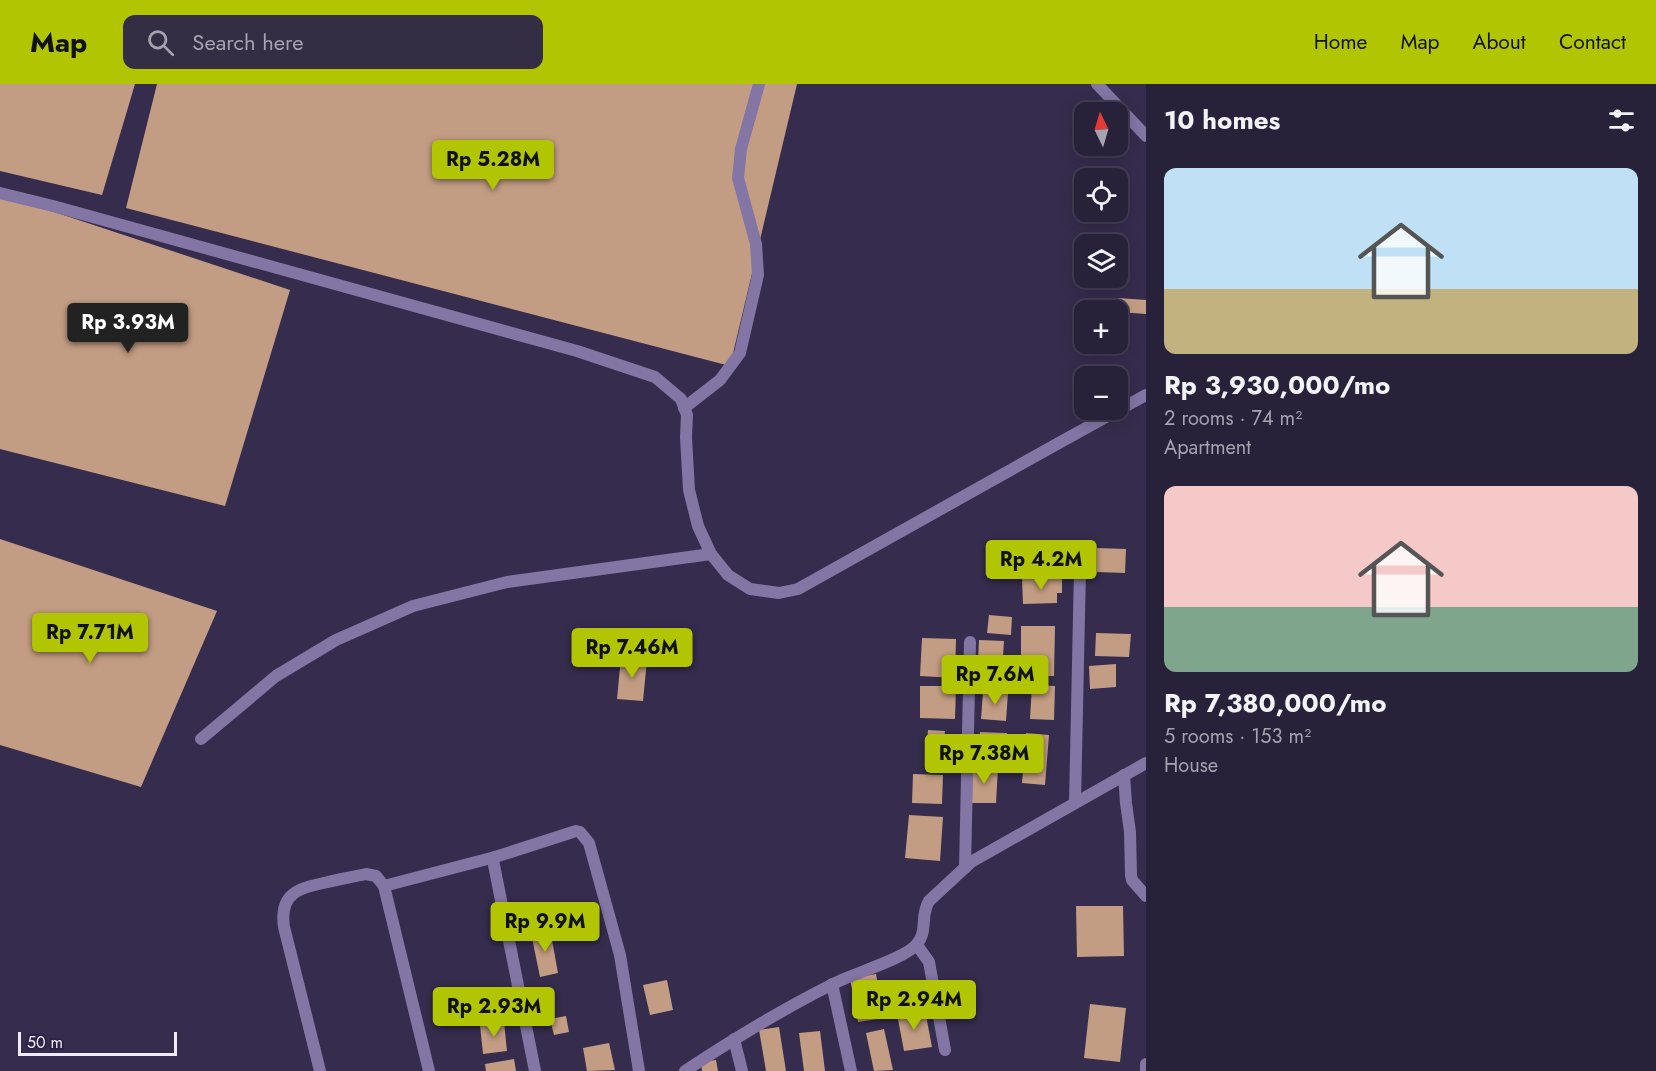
<!DOCTYPE html>
<html lang="en">
<head>
<meta charset="utf-8">
<style>
  :root { --surface:#28213a; --page:#342e45; --text:#f1f3f6; --muted:#a5a3af; --line:#443e54; --accent:#b1c500 }
  body { margin:0; font-family:Jost,sans-serif; background:var(--page); color:var(--text); height:100vh; display:flex; flex-direction:column; font-size:22px; white-space:nowrap }
  * { box-sizing:border-box; margin:0 }
  p { font-size:20px; color:var(--muted) }
  .icon { flex:none; width:33px; height:33px; fill:none; stroke:currentColor; stroke-width:2; stroke-linecap:round; stroke-linejoin:round }
  .map { position:relative; flex:1; overflow:hidden }
  .sheet { display:flex; flex-direction:column; background:var(--surface); width:510px }
  .sheet>* { flex:none }
  .needle { width:39px; rotate:355deg }
  .tools { position:absolute; left:1074px; top:18px; display:grid; gap:12px }
  .tools a { display:grid; place-items:center; width:54px; height:54px; border-radius:12px; background:var(--surface); box-shadow:0 3px 15px #0003,0 0 0 2px var(--line); font-size:30px }
  .scale { position:absolute; left:18px; bottom:15px; width:159px; box-sizing:border-box; padding-left:6px; border:3px solid #f0ebfd; border-top:0; font-size:16px; line-height:21px; white-space:nowrap; color:#f0ebfd; -webkit-text-stroke:4px #2c2242; paint-order:stroke }
  .price { position:absolute; translate:-50% -51px; padding:0 14px; border-radius:6px; background:var(--accent); color:#111; font-size:20px; line-height:39px; filter:drop-shadow(0 2px 3px #0008) }
  .price::after { content:''; position:absolute; left:50%; top:36px; width:18px; height:14px; margin-left:-9px; background:inherit; clip-path:polygon(0 0,100% 0,50% 100%) }
  .price.current { background:#222; color:#fff }
  ul { padding:0; list-style:none }
  li { display:grid; align-content:center; gap:12px; height:318px; padding:0 18px }
  li span { display:grid; place-items:center; height:186px; border-radius:12px; color:#555 }
  li>.icon { margin-inline-start:auto }
  span .icon { width:108px; height:108px; fill:#fffc; stroke-width:1 }
  li b { font-size:26px }
  h2 { display:flex; justify-content:space-between; align-items:center; height:72px; padding:0 18px; font-size:26px }
  header { display:flex; align-items:center; gap:36px; box-sizing:border-box; height:84px; padding:0 30px; background:var(--accent); color:#111 }
  header strong { font-size:28px }
  nav { display:flex; gap:33px; margin-inline-start:auto; font-size:21px }
  .search { width:420px; height:54px; background:var(--page); display:flex; align-items:center; gap:15px; box-sizing:border-box; padding:0 21px; border-radius:12px; color:var(--muted); font-size:22px }
  main { display:flex; flex:1; min-height:0 }
  .map>svg:first-child { display:block }
</style>
</head>
<body>
<header>
<strong>Map</strong>
<div class="search"><svg class="icon" aria-label="search" viewBox="0 0 24 24"><circle cx="10" cy="10" r="6"/><path d="M15 15l6 6"/></svg>Search here</div>
<nav><a>Home</a><a>Map</a><a>About</a><a>Contact</a></nav>
</header>
<main>
<div class="map">
<svg width="1146" height="987" viewBox="0 0 1146 987">
  <rect width="100%" height="100%" fill="#362c4d"/>
  <g fill="#c39d83">
    <polygon points="0,0 135,0 102,111 0,87"/>
    <polygon points="157,0 797,0 730,282 126,124"/>
    <polygon points="0,110 290,206 225,422 0,365"/>
    <polygon points="1118,214 1146,216 1146,230 1118,228"/>
    <polygon points="0,455 217,527 141,703 0,661"/>
    <polygon points="1097,464 1126,465 1125,489 1097,488"/>
    <polygon points="1022,495 1062,495 1062,509 1057,509 1057,519 1023,520"/>
    <polygon points="989,531 1012,533 1011,551 987,549"/>
    <polygon points="1021,542 1055,542 1054,592 1039,592 1039,579 1021,579"/>
    <polygon points="1096,549 1131,550 1129,573 1095,572"/>
    <polygon points="922,554 956,555 955,594 920,592"/>
    <polygon points="979,556 1004,557 1003,572 1017,573 1016,591 991,590 992,579 978,578"/>
    <polygon points="621,573 647,576 643,617 617,615"/>
    <polygon points="1116,580 1116,603 1090,605 1089,582"/>
    <polygon points="1032,601 1055,602 1054,636 1030,635"/>
    <polygon points="920,602 956,602 955,635 920,634"/>
    <polygon points="983,608 1008,609 1006,637 981,635"/>
    <polygon points="928,646 945,647 942,679 925,677"/>
    <polygon points="980,648 1007,649 1006,673 979,672"/>
    <polygon points="1026,649 1049,651 1045,701 1022,699"/>
    <polygon points="972,684 998,684 996,719 971,719"/>
    <polygon points="913,690 943,691 942,720 912,719"/>
    <polygon points="909,731 943,733 940,777 905,774"/>
    <polygon points="1076,822 1123,822 1124,872 1077,873"/>
    <polygon points="550,845 558,889 540,893 531,849"/>
    <polygon points="876,890 884,934 858,938 850,895"/>
    <polygon points="667,896 673,926 650,931 643,901"/>
    <polygon points="493,915 495,930 477,932 476,917"/>
    <polygon points="1090,920 1126,924 1120,978 1084,974"/>
    <polygon points="925,926 932,963 904,967 897,930"/>
    <polygon points="566,932 569,948 554,951 550,935"/>
    <polygon points="504,938 507,967 483,970 480,941"/>
    <polygon points="779,943 786,987 766,987 759,946"/>
    <polygon points="884,945 893,986 874,987 866,949"/>
    <polygon points="820,947 825,987 804,987 799,949"/>
    <polygon points="609,959 615,986 587,987 583,964"/>
    <polygon points="514,975 516,987 486,987 485,980"/>
    <polygon points="716,976 718,987 702,987 701,978"/>
  </g>
  <g fill="none" stroke-linecap="round" stroke-linejoin="round">
    <g stroke="#8375a4" stroke-width="12">
      <polyline points="1097,0 1146,52"/>
      <polyline points="0,109 53,122 577,267 655,293 681,315 687,331 686,353 689,406 698,442 711,470 728,491 750,505 779,509 798,505 1066,355 1146,311"/>
      <polyline points="684,324 720,296 740,269 758,191 756,160 738,94 741,65 759,0"/>
      <polyline points="201,655 276,592 336,556 413,522 507,498 711,470"/>
      <polyline points="917,861 929,878 945,966"/>
    </g>
    <g stroke="#8375a4" stroke-width="12">
      <polyline points="1124,691 1126,719 1130,748 1131,791 1132,796 1146,812"/>
      <polyline points="1075,719 1080,485"/>
      <polyline points="965,784 970,558"/>
      <polyline points="384,802 495,773"/>
      <polyline points="832,900 851,987"/>
      <polyline points="734,955 742,987"/>
      <path d="M 320,987 L 284,843 C 279,808 300,804 328,798 C 340,795 353,793 366,790 L 376,792 L 384,802 L 429,987"/>
      <polyline points="535,987 493,776 495,773 576,747 580,748 589,759 620,871 639,987"/>
      <path d="M 685,987 C 732,956 781,926 831,901 C 851,890 905,875 917,860 C 928,847 920,831 929,817 L 971,778 L 1146,679"/>
      <polyline points="1146,987 1146,980"/>
    </g>
  </g>
</svg>
<div class="tools">
<a><svg class="needle" viewBox="-14 -14 28 28"><path d="M0-13l5 13h-10z" fill="#e53935"/><path d="M0 13l5-13h-10z" fill="#a5a3af"/></svg></a>
<a><svg class="icon" aria-label="locate" viewBox="0 0 24 24"><circle cx="12" cy="12" r="6"/><path d="M12 2v4M12 18v4M2 12h4M18 12h4"/></svg></a>
<a><svg class="icon" aria-label="layers" viewBox="0 0 24 24"><path d="M12 4l9 5-9 5-9-5zM3 14l9 5 9-5"/></svg></a>
<a>+</a>
<a>−</a>
</div>
<div class="scale">50 m</div>
<b class="price" style="left:493px;top:107px">Rp 5.28M</b>
<b class="price current" style="left:128px;top:270px">Rp 3.93M</b>
<b class="price" style="left:1041px;top:507px">Rp 4.2M</b>
<b class="price" style="left:90px;top:580px">Rp 7.71M</b>
<b class="price" style="left:632px;top:595px">Rp 7.46M</b>
<b class="price" style="left:995px;top:622px">Rp 7.6M</b>
<b class="price" style="left:984px;top:701px">Rp 7.38M</b>
<b class="price" style="left:545px;top:869px">Rp 9.9M</b>
<b class="price" style="left:914px;top:947px">Rp 2.94M</b>
<b class="price" style="left:494px;top:954px">Rp 2.93M</b>
</div>
<section class="sheet">
<h2>10 homes<svg class="icon" aria-label="filters" viewBox="0 0 24 24"><path d="M4 7h16M4 17h16"/><circle cx="9" cy="7" r="2"/><circle cx="15" cy="17" r="2"/></svg></h2>
<ul>
<li><span style="background:linear-gradient(#bfe0f5 65%,#c2b280 0)"><svg class="icon" aria-label="home" viewBox="0 0 24 24"><path d="M3 11l9-7 9 7M6 9v11h12V9"/></svg></span><div><b>Rp 3,930,000/mo</b><p>2 rooms · 74 m²</p><p>Apartment</p></div></li>
<li><span style="background:linear-gradient(#f6c9c9 65%,#7fa58c 0)"><svg class="icon" aria-label="home" viewBox="0 0 24 24"><path d="M3 11l9-7 9 7M6 9v11h12V9"/></svg></span><div><b>Rp 7,380,000/mo</b><p>5 rooms · 153 m²</p><p>House</p></div></li>
</ul>
</section>
</main>
</body>
</html>
